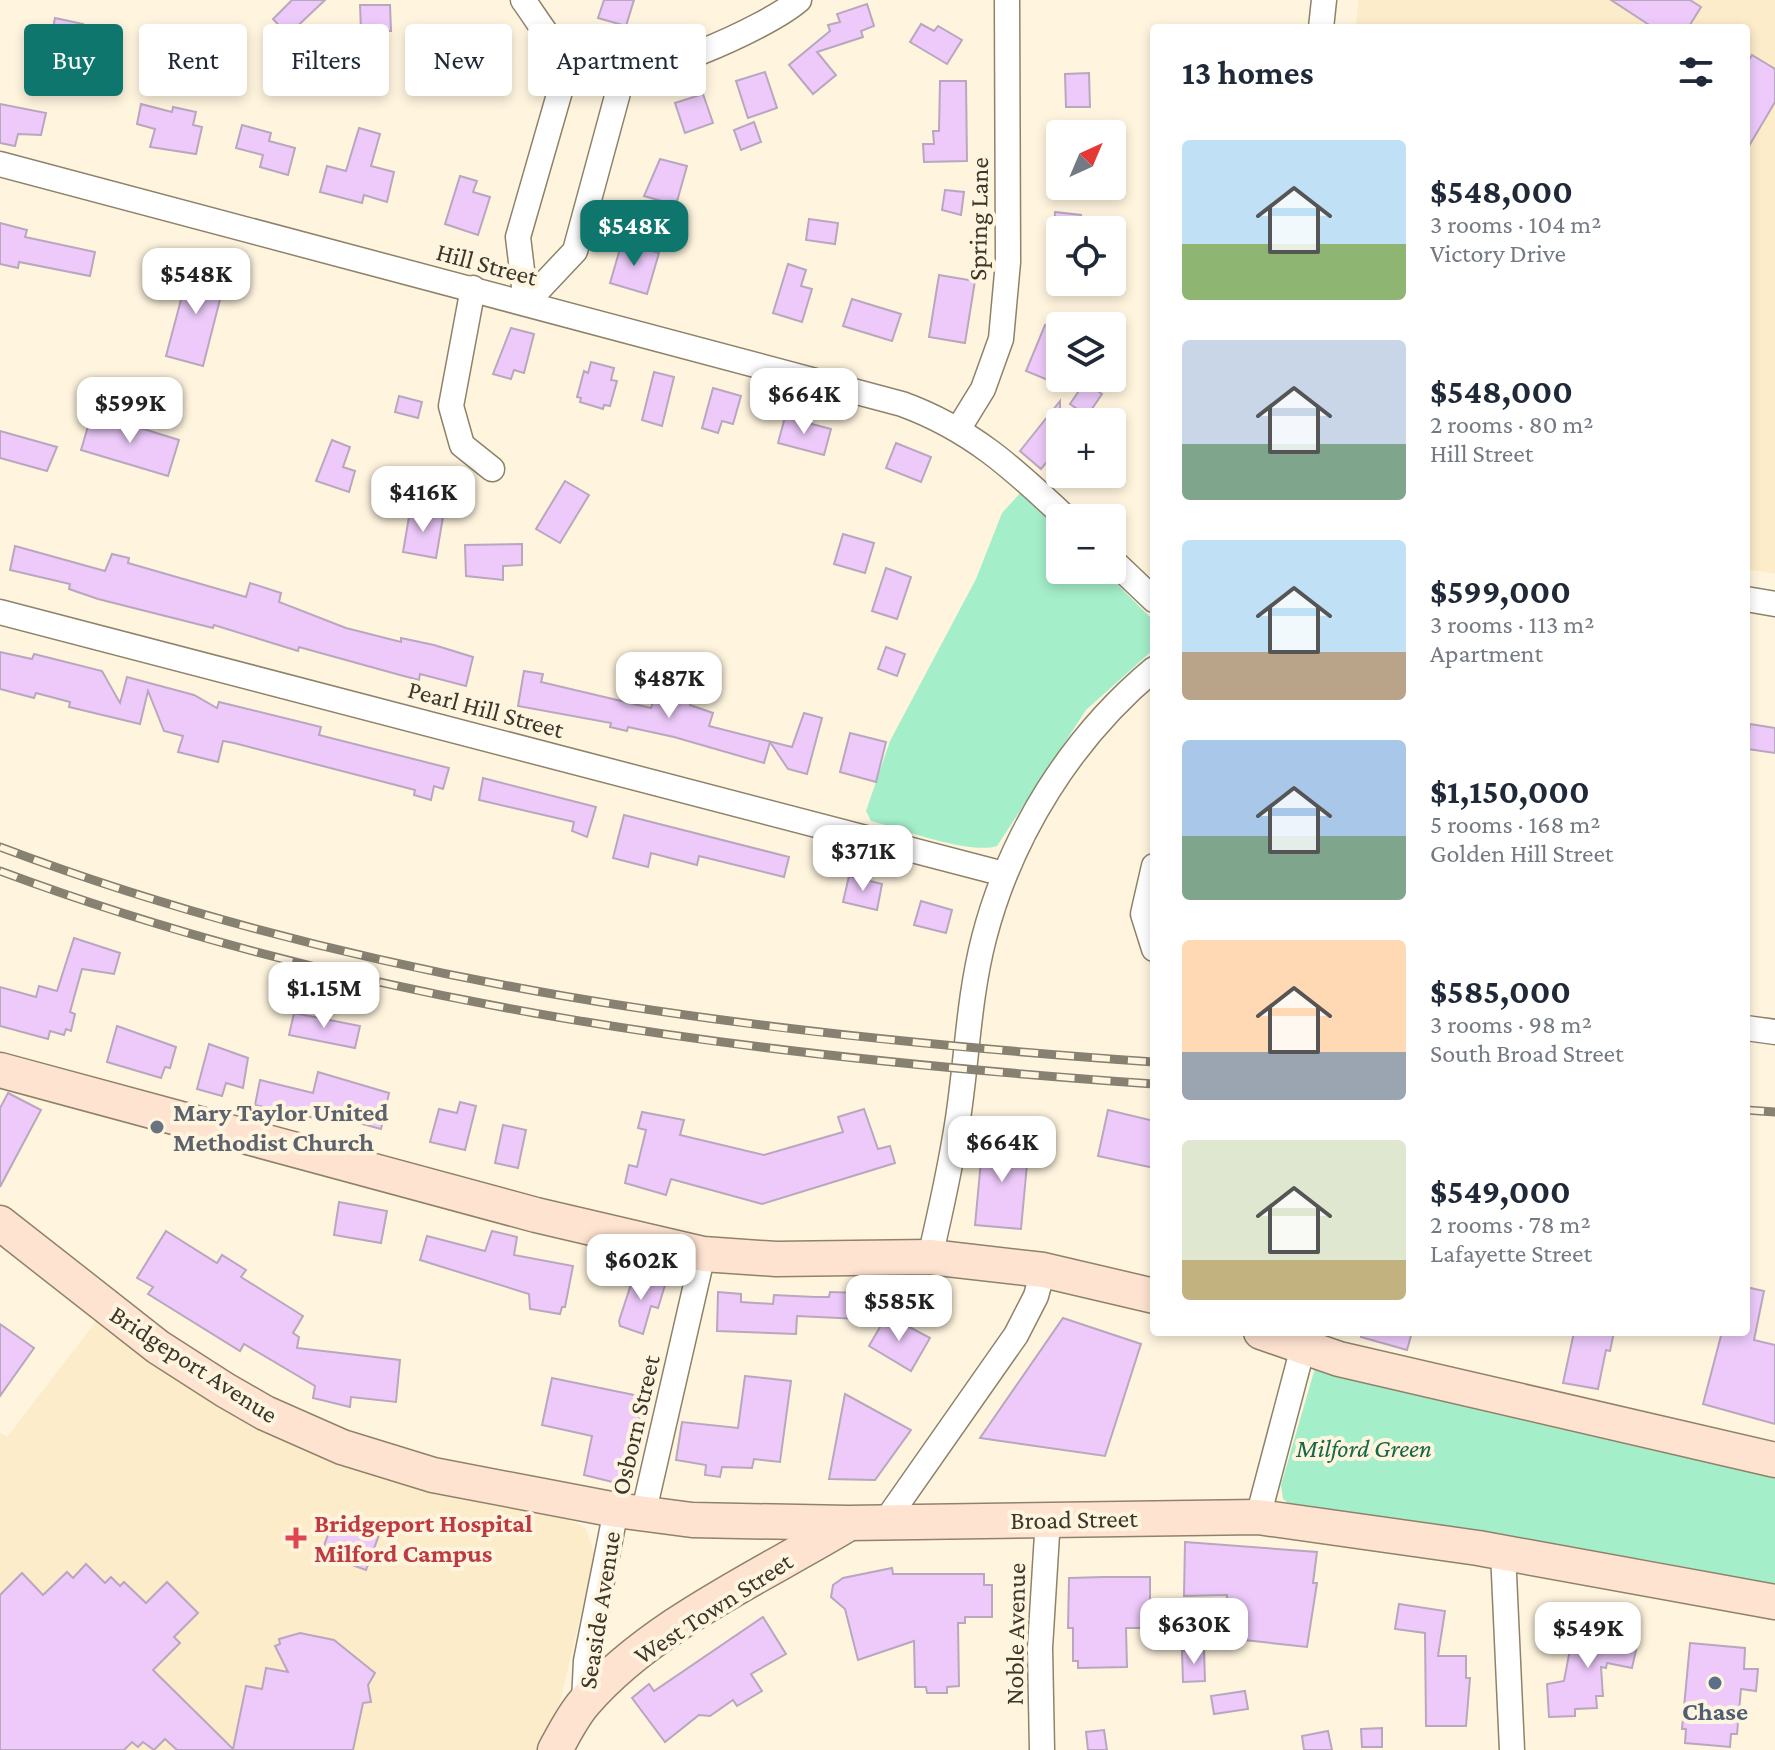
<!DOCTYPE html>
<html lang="en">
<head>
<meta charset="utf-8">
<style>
  :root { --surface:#fff; --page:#f2f2f3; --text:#1f2937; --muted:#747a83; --accent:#0f766e }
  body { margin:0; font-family:"Crimson Pro",serif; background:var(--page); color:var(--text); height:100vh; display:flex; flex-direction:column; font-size:30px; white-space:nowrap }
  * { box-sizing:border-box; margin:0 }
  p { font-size:26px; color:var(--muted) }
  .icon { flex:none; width:44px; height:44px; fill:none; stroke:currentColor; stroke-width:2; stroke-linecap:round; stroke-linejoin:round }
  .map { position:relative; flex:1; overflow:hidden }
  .sheet { position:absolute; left:1150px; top:24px; width:600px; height:1312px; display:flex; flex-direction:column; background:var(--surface); border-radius:8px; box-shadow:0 4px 12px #0003 }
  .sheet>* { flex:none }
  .hud { position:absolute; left:24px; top:24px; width:760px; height:72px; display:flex; gap:16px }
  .needle { width:52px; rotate:44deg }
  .controls { position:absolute; left:1046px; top:120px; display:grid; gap:16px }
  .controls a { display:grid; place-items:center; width:80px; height:80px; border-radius:8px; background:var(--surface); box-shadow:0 4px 12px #0003; font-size:40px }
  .price { position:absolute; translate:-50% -68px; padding:0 18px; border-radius:16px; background:#fff; color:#222; font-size:26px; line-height:52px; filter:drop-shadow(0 2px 4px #0008) }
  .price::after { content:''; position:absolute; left:50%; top:48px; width:24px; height:18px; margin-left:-12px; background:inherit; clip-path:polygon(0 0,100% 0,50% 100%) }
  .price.on { background:var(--accent); color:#fff }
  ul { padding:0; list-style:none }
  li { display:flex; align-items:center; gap:24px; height:200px; padding:0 32px }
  li span { display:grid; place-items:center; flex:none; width:224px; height:160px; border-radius:8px; color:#555 }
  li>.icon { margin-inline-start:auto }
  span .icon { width:96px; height:96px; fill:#fffc; stroke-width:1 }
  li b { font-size:34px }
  h2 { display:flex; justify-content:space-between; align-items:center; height:96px; padding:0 32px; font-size:34px }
  .tag { padding:0 28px; border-radius:8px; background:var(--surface); box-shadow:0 4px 12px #0003; font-size:28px; line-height:72px }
  .tag.on { background:var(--accent); color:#fff }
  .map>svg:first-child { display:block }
</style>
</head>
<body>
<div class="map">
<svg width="1775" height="1750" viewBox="0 0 1775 1750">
  <rect width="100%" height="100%" fill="#fff5df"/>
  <g fill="#fcecca">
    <polygon points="1358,0 1775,0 1775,574 1746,569 1746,28 1356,28"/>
    <polygon points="97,1320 168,1374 238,1418 287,1442 377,1474 555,1513 586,1528 595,1556 560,1702 539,1750 0,1750 0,1432 7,1437"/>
  </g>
  <g fill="#a5eeca">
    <path d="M 1022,491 L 1060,528 L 1060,570 L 1103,570 L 1154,621 L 1154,649 L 1086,710 L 997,846 C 970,855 901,829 871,821 L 866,811 L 890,741 L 976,579 L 1002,513 Z"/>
    <polygon points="1315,1368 1775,1472 1775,1585 1654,1561 1288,1503 1283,1499 1281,1485"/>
  </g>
  <g fill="#edcafa" stroke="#b8a7be" stroke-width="2">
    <polygon points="292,0 325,0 288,35 273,19"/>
    <polygon points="604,0 634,0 626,26 598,18"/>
    <polygon points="1611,0 1690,0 1701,7 1688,28 1654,28"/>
    <polygon points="867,4 874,26 861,31 863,37 817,52 836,75 813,94 789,65 830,31 828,25 840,22 837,14"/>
    <polygon points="360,5 390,5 391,31 361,31"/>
    <polygon points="55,18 83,24 73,69 37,62 42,36 51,38"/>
    <polygon points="921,24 934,31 938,26 962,40 947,64 910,42"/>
    <polygon points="492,37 511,59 491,76 472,54"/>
    <polygon points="445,54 458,70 440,85 427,69"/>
    <polygon points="1752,55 1775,69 1775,102 1746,151 1746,65"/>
    <polygon points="765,72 777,108 748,118 736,81"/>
    <polygon points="1089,73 1090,107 1066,107 1065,74"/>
    <polygon points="940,81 966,81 967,161 924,162 923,144 934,144 933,131 939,131"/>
    <polygon points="703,94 713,123 685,133 675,103"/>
    <polygon points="0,104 46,113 41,135 18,134 15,146 0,143"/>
    <polygon points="141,104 172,112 173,107 196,112 193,125 202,127 196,154 150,147 155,129 137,124"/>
    <polygon points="754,122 761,142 741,150 734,130"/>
    <polygon points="242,125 271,133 269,141 295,148 288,175 260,167 263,155 236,148"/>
    <polygon points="359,128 380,134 371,166 394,172 387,202 364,195 362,203 320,192 327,166 346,171"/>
    <polygon points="660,159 687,166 676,205 644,196"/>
    <polygon points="460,176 477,181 473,192 490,197 478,235 445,224"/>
    <polygon points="945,190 964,192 961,215 942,210"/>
    <polygon points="1055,212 1081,215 1079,230 1054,230"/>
    <polygon points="809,219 838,223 835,244 806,240"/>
    <polygon points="0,223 27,230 25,237 95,252 90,276 19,262 18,268 0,264"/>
    <polygon points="622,242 659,253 647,294 610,283"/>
    <polygon points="788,264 806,270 801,286 812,289 802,322 773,313"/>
    <polygon points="190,266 226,276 203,366 166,356"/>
    <polygon points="939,275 975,281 965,343 929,337"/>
    <polygon points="852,299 901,314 892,341 843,326"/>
    <polygon points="1045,325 1060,332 1060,385 1026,371"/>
    <polygon points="511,328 534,334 524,373 514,370 511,379 493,374"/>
    <polygon points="591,362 614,368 611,380 617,381 610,406 604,405 603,409 580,402 581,398 577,397 584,371 588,373"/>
    <polygon points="654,372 674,377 662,426 642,420"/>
    <polygon points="1085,382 1102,394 1087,416 1070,404"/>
    <polygon points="713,388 741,396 733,424 722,421 718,433 702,428"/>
    <polygon points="399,396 422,402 418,418 395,412"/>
    <polygon points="1060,401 1060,446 1041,469 1020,451"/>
    <polygon points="92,413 179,440 168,476 81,450"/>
    <polygon points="785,417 831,429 824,455 778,443"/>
    <polygon points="0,431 57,447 47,471 0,458"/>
    <polygon points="332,440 350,447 343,467 355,471 349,492 316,481"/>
    <polygon points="896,443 931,457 921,482 886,468"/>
    <polygon points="565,481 589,495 560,543 536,529"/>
    <polygon points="410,511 443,517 436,558 403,552"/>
    <polygon points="843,534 874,543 865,573 834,564"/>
    <polygon points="522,544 522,565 503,566 503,580 466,576 465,545"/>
    <polygon points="15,546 105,571 112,554 129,558 128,563 246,597 250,583 281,593 279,602 346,628 401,642 401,638 434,645 473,657 466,686 420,674 419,680 400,675 299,647 298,651 214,625 213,628 98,599 69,589 70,584 10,570"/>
    <polygon points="886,568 911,577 897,619 872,611"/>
    <polygon points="886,647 905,654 897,676 878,669"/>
    <polygon points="0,652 32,659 34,654 102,671 120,703 127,677 194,695 217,708 219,702 321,727 319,735 449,768 443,789 434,786 431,800 414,795 415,790 234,743 223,741 218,762 178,752 183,736 164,731 148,691 140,724 69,707 70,702 36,693 34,698 0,689"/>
    <polygon points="524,671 543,674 541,682 651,708 654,699 672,703 680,673 697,678 690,705 713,713 709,726 792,747 804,713 822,718 807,774 788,769 770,742 764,763 674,737 628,727 627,731 610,727 611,723 518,706"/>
    <polygon points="1750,724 1775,728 1775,753 1747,749"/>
    <polygon points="850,733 886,742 876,782 840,772"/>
    <polygon points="483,778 596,807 587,837 572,831 574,822 479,800"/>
    <polygon points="624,815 789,857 784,877 699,856 697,865 651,853 648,867 613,858"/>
    <polygon points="849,876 882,884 877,910 843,902"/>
    <polygon points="921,901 952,910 946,933 914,925"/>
    <polygon points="74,938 120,953 114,974 82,969 70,1012 75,1014 71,1031 66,1029 64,1035 50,1031 48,1039 0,1026 0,987 36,997 39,986 57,991"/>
    <polygon points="294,1013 360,1026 355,1048 289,1035"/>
    <polygon points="117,1026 176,1047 170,1068 165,1067 161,1078 107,1062"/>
    <polygon points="209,1044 248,1058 243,1088 226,1083 222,1096 197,1089"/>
    <polygon points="318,1072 389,1093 381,1129 329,1115 328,1121 255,1105 260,1080 313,1093"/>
    <polygon points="8,1093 41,1110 0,1187 0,1108"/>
    <polygon points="460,1102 476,1106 465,1150 430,1142 439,1109 457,1113"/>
    <polygon points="864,1109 878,1149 890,1146 895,1163 762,1204 671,1179 666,1195 625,1183 629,1165 637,1167 646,1130 638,1128 642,1112 684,1120 680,1135 764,1155 843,1132 838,1117"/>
    <polygon points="1108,1110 1154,1121 1154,1168 1098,1156"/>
    <polygon points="503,1125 526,1130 518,1168 495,1163"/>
    <polygon points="983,1139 1029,1143 1021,1229 975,1225"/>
    <polygon points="339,1202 387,1211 381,1243 334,1235"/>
    <polygon points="166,1231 217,1263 222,1255 246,1270 241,1277 303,1316 293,1333 299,1337 297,1348 400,1360 396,1402 351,1397 350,1407 313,1398 315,1386 244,1344 240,1351 148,1294 153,1287 137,1278"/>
    <polygon points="492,1231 517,1237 514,1255 573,1266 565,1307 562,1307 560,1314 530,1309 529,1294 420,1260 427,1236 485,1251"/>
    <polygon points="635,1272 666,1282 658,1308 651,1306 643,1334 620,1326 619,1321"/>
    <polygon points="1746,1287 1764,1291 1754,1340 1775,1345 1775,1424 1703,1404 1722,1332 1746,1332"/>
    <polygon points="718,1292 741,1294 741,1302 773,1304 774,1295 815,1297 829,1297 830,1292 861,1293 859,1319 797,1316 796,1334 717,1331"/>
    <polygon points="887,1315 930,1338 911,1371 869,1346"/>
    <polygon points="1063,1318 1141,1344 1105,1456 980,1438"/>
    <polygon points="0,1324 34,1348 0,1396"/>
    <polygon points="1362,1332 1412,1332 1407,1350 1361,1337"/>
    <polygon points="1574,1332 1614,1332 1610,1351 1606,1350 1598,1389 1563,1383"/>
    <polygon points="745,1376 791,1381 780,1462 754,1459 752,1468 722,1467 720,1477 705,1475 706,1465 676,1460 682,1422 738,1428"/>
    <polygon points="552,1378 644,1397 625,1485 584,1475 592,1436 542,1425"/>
    <polygon points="845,1394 911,1430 875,1480 829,1479"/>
    <polygon points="334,1518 379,1535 366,1570 321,1554"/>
    <polygon points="1185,1542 1317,1552 1313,1583 1317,1583 1307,1647 1226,1638 1227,1595 1184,1596"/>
    <polygon points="86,1564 105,1583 111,1577 120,1586 124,1582 146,1603 167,1582 198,1613 174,1637 180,1643 153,1670 233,1749 246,1686 262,1689 266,1668 288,1672 275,1646 280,1644 279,1639 300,1633 334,1640 375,1673 368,1685 371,1702 363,1703 353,1750 177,1750 165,1739 154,1750 143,1742 138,1747 132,1742 124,1750 0,1750 0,1595 22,1573 43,1595 67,1572 73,1578"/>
    <polygon points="892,1568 893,1574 984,1574 984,1585 992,1585 992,1617 965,1617 965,1623 958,1623 959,1686 947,1687 947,1693 927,1693 926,1687 915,1687 914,1641 858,1660 845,1609 831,1597 833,1585 843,1578"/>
    <polygon points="1104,1577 1150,1577 1150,1628 1126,1628 1127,1667 1078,1668 1078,1661 1073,1661 1073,1628 1068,1628 1069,1578"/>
    <polygon points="1399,1604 1445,1611 1438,1656 1466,1656 1466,1678 1470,1678 1466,1726 1426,1726 1425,1633 1395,1629"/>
    <polygon points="763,1617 786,1654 751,1674 762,1691 737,1706 733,1700 710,1716 699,1715 665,1742 632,1698 649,1684 654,1691"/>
    <polygon points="1587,1624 1603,1628 1603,1632 1614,1636 1638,1641 1632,1668 1607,1663 1606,1668 1601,1667 1603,1696 1596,1696 1597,1708 1575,1709 1575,1716 1549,1717 1547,1684 1564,1681 1574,1628 1586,1630"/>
    <polygon points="1690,1643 1745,1648 1744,1669 1758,1669 1756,1691 1741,1689 1737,1734 1731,1734 1730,1747 1685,1743 1686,1729 1682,1729"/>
    <polygon points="1204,1650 1205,1681 1183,1682 1182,1651"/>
    <polygon points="1245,1691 1248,1709 1214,1714 1211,1696"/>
    <polygon points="1382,1728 1382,1747 1362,1747 1361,1729"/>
    <polygon points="1104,1730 1107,1750 1088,1750 1086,1732"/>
    <polygon points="1328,1731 1332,1750 1304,1750 1302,1736"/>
  </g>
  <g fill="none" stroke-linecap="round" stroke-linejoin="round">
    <g stroke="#8e826a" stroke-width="27">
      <g id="street">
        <path d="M 523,0 C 543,27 561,64 595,74 C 635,87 767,28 799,0"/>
        <polyline points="1321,28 1324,0"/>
        <polyline points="569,60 518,237 526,303 575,251 622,78"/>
        <path d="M 0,164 L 902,404 C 971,429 1014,469 1066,518"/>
        <polyline points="473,288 451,406 462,445 492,469"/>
        <polyline points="959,428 983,389 1001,339 1008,262 1007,0"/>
        <polyline points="1112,560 1154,600"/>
        <polyline points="1746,599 1775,604"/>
        <polyline points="0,612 1004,874"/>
        <polyline points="1154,866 1143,914 1154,949"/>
        <polyline points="1746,1028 1775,1032"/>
        <path d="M 930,1257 C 940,1214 950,1169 957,1125 C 967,1063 968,1000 984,938 C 1011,834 1072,737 1154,669"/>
        <polyline points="643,1515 703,1254"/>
        <polyline points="1258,1517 1303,1347"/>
        <polyline points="885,1522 1016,1335 1036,1296 1043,1270"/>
        <polyline points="1503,1552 1512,1750"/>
        <polyline points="584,1702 586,1661 616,1510"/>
        <polyline points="1042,1750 1040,1648 1048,1518"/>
      </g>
    </g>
    <g stroke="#8e826a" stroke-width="37">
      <g id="secondary">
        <polyline points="0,1070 536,1215 703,1254 776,1259 930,1257 1043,1270 1154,1296"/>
        <polyline points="0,1223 158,1347 225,1390 265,1413 342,1447 433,1475 616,1510 692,1520 848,1523 1258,1517 1478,1548 1775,1602"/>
        <polyline points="1261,1332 1339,1359 1775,1460"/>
        <path d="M 555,1750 C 564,1734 572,1717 584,1703 C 650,1626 762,1576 848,1524"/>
      </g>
    </g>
    <use href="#street" stroke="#fff" stroke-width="24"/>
    <use href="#secondary" stroke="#fee3d1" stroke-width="34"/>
    <g stroke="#878172" stroke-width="9">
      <g id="rail">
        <path d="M 0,847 C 372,987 761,1035 1154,1062"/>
        <path d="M 0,871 C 371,1009 762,1057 1154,1084"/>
        <polyline points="1746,1110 1775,1112"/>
      </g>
    </g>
    <use href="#rail" stroke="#fff5df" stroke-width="6" stroke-dasharray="18" stroke-linecap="butt"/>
  </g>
  <circle fill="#6b7280" stroke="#fff5df" stroke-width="3" cx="157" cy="1127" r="8"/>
  <path fill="#e0444e" stroke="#fff5df" stroke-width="3" d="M292 1526h8v8h8v8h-8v8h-8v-8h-8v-8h8z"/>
  <circle fill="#5c6f8a" stroke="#fff5df" stroke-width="3" cx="1715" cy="1683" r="8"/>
  <g text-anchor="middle" stroke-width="8" stroke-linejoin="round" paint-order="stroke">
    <g font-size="26" fill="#3b372c" stroke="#fff5df">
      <text transform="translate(978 219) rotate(-89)" y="9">Spring Lane</text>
      <text transform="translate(487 264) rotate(15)" y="9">Hill Street</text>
      <text transform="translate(486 709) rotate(15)" y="9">Pearl Hill Street</text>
      <text transform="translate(194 1364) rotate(33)" y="9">Bridgeport Avenue</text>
      <text transform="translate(635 1425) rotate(-77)" y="9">Osborn Street</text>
      <text transform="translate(1074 1519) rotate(-1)" y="9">Broad Street</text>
      <text transform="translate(713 1608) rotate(-33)" y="9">West Town Street</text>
      <text transform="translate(599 1610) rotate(-81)" y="9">Seaside Avenue</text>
      <text transform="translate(1015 1634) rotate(-89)" y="9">Noble Avenue</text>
    </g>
    <g font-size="26" font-weight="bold" fill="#5b616d" stroke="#fff5df" text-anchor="start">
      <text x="173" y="1121">Mary Taylor United<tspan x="173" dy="30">Methodist Church</tspan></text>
    </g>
    <g font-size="26" font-style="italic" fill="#146748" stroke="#fff5df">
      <text x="1364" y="1457">Milford Green</text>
    </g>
    <g font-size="26" font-weight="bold" fill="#be3a42" stroke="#fff5df" text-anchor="start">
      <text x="314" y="1532">Bridgeport Hospital<tspan x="314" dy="30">Milford Campus</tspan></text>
    </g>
    <g font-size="26" font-weight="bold" fill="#4e5e75" stroke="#fff5df">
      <text x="1715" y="1720">Chase</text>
    </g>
  </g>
</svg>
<div class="controls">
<a><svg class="needle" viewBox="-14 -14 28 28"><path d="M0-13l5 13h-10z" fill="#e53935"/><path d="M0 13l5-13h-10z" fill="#747a83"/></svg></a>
<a><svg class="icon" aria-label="locate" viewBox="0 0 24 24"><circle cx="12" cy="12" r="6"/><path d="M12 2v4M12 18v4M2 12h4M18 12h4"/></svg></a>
<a><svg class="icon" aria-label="layers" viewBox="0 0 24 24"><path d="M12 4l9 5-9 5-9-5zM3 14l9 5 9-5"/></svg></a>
<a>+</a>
<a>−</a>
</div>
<b class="price on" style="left:634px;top:268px">$548K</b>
<b class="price" style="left:196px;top:316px">$548K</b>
<b class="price" style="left:804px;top:436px">$664K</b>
<b class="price" style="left:130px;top:445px">$599K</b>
<b class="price" style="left:423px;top:534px">$416K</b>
<b class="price" style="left:669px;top:720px">$487K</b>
<b class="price" style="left:863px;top:893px">$371K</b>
<b class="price" style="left:324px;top:1030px">$1.15M</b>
<b class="price" style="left:1002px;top:1184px">$664K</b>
<b class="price" style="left:641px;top:1302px">$602K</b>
<b class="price" style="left:899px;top:1343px">$585K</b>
<b class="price" style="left:1194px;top:1666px">$630K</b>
<b class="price" style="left:1588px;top:1670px">$549K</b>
<div class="hud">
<a class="tag on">Buy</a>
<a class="tag">Rent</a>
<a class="tag">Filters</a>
<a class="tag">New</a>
<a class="tag">Apartment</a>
</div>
<section class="sheet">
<h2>13 homes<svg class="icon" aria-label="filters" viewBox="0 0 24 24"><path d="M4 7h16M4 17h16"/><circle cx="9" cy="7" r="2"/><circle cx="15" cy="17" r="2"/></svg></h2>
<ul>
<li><span style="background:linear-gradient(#bfe0f5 65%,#8fb573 0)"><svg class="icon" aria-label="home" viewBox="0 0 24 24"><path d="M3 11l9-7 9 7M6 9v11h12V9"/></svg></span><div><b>$548,000</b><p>3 rooms · 104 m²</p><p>Victory Drive</p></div></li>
<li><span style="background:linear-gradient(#c9d6e8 65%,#7fa58c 0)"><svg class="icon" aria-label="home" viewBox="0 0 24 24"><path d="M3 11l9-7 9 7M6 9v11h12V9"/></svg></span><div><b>$548,000</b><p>2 rooms · 80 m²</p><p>Hill Street</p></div></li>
<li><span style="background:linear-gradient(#bfe0f5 70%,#b9a48a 0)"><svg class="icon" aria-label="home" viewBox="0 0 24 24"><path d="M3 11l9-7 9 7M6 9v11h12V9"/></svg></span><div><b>$599,000</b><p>3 rooms · 113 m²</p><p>Apartment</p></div></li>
<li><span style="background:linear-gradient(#a9c7e8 60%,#7fa58c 0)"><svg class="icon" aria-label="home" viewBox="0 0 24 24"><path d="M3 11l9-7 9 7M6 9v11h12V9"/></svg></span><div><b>$1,150,000</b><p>5 rooms · 168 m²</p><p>Golden Hill Street</p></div></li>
<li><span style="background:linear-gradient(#ffd9b3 70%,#9aa5b1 0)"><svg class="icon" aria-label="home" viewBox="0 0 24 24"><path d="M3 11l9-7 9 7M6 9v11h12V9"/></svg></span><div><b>$585,000</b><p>3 rooms · 98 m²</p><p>South Broad Street</p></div></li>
<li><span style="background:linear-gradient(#dfe7d0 75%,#c2b280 0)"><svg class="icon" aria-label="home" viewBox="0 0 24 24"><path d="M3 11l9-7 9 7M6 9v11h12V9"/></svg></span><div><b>$549,000</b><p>2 rooms · 78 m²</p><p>Lafayette Street</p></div></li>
</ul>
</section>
</div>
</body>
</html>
